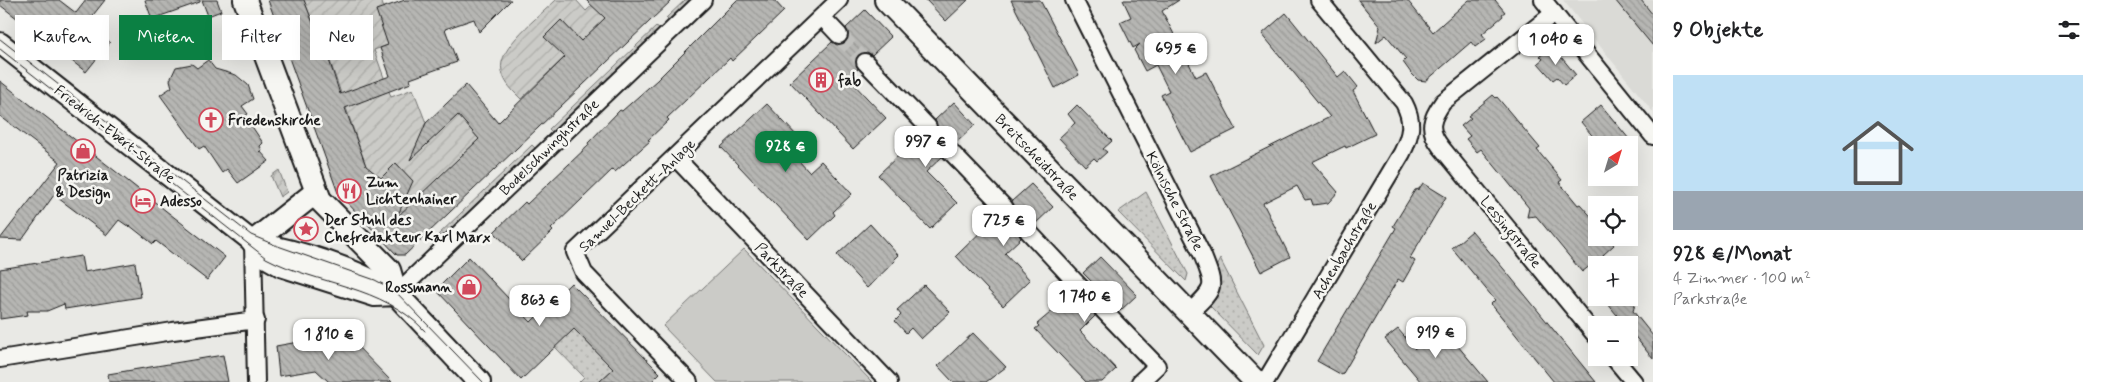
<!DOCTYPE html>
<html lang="de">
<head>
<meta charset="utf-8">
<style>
  :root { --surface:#fff; --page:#f2f2f2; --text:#202124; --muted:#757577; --line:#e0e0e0; --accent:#0b8043 }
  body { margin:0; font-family:Mynerve,sans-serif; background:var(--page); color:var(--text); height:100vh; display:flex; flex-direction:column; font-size:19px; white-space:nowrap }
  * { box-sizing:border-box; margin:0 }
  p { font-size:16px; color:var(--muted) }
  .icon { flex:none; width:28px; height:28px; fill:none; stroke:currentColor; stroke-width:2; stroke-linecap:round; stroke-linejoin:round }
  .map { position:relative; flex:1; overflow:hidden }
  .panel { display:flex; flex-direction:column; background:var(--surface); width:450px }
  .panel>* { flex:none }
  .hud { position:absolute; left:15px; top:15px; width:475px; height:45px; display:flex; gap:10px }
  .needle { width:32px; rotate:38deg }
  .fabs { position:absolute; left:1588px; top:136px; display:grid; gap:10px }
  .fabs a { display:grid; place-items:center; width:50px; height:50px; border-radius:0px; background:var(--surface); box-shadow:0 5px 20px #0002; font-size:25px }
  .price { position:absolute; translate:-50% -42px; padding:0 11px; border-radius:10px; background:#fff; color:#222; font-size:16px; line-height:32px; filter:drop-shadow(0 1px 2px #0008) }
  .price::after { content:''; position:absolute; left:50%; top:30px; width:15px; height:11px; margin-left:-8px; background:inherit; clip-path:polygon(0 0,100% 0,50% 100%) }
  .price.active { background:var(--accent); color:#fff }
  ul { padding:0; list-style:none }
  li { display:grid; align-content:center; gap:10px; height:265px; padding:0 20px }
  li+li { border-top:1px solid var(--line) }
  li span { display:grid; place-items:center; height:155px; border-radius:0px; color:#555 }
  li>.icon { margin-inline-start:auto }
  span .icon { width:90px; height:90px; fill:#fffc; stroke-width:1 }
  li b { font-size:21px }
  h2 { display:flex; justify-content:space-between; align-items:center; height:60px; padding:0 20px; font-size:21px }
  .chip { padding:0 18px; border-radius:0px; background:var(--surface); box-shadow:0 5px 20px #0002; font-size:18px; line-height:45px }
  .chip.active { background:var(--accent); color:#fff }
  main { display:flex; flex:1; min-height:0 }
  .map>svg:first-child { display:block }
</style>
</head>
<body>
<main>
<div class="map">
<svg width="1653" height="382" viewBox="0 0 1653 382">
  <defs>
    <pattern id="grass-dots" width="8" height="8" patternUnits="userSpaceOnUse" patternTransform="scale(1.25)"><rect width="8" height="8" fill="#cbcbc7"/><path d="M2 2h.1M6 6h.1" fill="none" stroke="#aeaeaa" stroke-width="1.8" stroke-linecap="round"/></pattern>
    <pattern id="garden-furrows" width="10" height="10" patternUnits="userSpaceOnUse" patternTransform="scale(1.25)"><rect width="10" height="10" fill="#cbcbc7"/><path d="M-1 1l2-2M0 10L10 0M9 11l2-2" fill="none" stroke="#aeaeaa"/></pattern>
    <pattern id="building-back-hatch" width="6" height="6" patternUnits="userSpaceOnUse" patternTransform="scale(1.25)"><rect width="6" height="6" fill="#b6b6b3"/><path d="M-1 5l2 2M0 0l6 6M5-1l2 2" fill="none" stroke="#9c9c99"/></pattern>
  </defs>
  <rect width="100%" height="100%" fill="#e9e9e5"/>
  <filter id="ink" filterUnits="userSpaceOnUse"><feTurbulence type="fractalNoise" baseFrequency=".02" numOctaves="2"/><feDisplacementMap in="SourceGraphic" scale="10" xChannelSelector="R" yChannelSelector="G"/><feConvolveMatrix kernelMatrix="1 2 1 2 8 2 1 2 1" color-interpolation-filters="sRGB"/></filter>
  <g filter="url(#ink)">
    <polygon fill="#dadad6" points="1563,0 1653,0 1653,112"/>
    <g fill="url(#grass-dots)" stroke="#747472">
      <polygon points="685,0 691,0 669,21 666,18"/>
      <polygon points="657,26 659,30 552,132 549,129"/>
      <polygon points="532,145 535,148 444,235 437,236"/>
      <polygon points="1146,192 1188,274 1186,281 1118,212"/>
      <path d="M 1220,259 L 1264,345 L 1258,355 L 1210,306 C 1221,293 1223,282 1216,267 Z"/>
      <polygon points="550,304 613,369 599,382 579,382 584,377 531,322"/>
    </g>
    <polygon fill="#cbcbc7" stroke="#747472" points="744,249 872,382 717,382 663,326"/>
    <g fill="url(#garden-furrows)" stroke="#747472">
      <polygon points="304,0 381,0 396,42 374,50 391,97 413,89 426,123 424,126 434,137 458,115 479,139 406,211 399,211 396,164 382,177 382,180 367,169 321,35 318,36"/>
      <path d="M 556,0 L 576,0 L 586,11 L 598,0 L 624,0 L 521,99 C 513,91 504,83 502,71 C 496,48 541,15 556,0 Z"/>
      <polygon points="279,170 287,192 280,197 271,176"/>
    </g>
    <g fill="url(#building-back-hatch)" stroke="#1c1c1c">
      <polygon points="0,0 59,0 76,13 86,0 105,0 86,24 110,42 86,72 0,5"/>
      <polygon points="145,0 200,0 200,2 152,19"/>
      <polygon points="202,0 217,0 221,11 208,16"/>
      <polygon points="268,0 304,0 318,36 321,35 340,94 390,76 380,48 388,45 376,10 405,0 511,0 479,32 474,19 445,29 457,62 410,79 411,83 345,108 366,166 381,178 396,163 413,181 397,217 479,139 458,115 410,160 426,123 466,85 498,123 565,57 544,37 561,20 581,41 605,18 586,0 672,0 405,255 397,255 338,193"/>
      <polygon points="737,0 774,0 784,11 732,61 730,58 667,118 669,120 648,140 650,141 615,172 613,169 551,229 553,231 522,261 494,232 525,202 527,204 589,145 588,143 620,110 622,111 657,80"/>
      <polygon points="926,0 968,0 946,21"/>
      <polygon points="1011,0 1040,0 1079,75 1055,88"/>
      <polygon points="1123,0 1179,0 1162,11 1196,77 1206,72 1236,129 1190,152 1161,95 1169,91 1156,65 1145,71 1134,50 1140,44 1133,48 1120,22 1131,17"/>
      <polygon points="1358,0 1407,0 1433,32 1469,0 1495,0 1505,12 1502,14 1503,16 1482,34 1486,39 1475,47 1471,42 1426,81 1418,80 1411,73 1403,62 1406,59 1386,35 1376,43 1380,27"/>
      <polygon points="1615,0 1641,0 1653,15 1653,46"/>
      <polygon points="865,10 891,37 872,55 867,52 858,55 855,60 858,69 848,78 886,118 853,149 790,82 832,42 837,45 845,43 849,37 846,28"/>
      <polygon points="1286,13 1338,77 1345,71 1358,87 1353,91 1375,134 1346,148 1345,146 1312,162 1338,192 1328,203 1313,205 1311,199 1305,200 1297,186 1263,203 1290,257 1261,272 1211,176 1330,117 1262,34"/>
      <polygon points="1552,46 1576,75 1564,85 1557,77 1553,80 1538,63 1543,59 1540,56"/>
      <polygon points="208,60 215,69 236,75 248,85 253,99 242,106 248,114 245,116 263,143 260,146 262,150 260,151 269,161 238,183 227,169 222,173 204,146 199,149 160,95 172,87 170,80 176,67 192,64 197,68"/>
      <polygon points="0,81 225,257 207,280 156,241 153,244 129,225 129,227 119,220 107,235 54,195 22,240 0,239 60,162 0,116"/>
      <polygon points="1493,95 1496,98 1497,97 1540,148 1537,150 1562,180 1559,182 1578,205 1580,204 1596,222 1596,238 1608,238 1614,245 1603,255 1605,258 1593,268 1591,265 1582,272 1536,216 1527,217 1529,208 1481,149 1477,152 1466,139 1470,136 1461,126 1471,118 1468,116"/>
      <polygon points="954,102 975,125 956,143 951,140 942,143 939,148 942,157 926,172 957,203 930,229 878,175 921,134 926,137 935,134 938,129 935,120"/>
      <polygon points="767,104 798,137 787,148 809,172 821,161 852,194 833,212 835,215 809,240 721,147"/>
      <polygon points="1077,105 1112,141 1103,149 1107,152 1097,161 1094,158 1085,166 1059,138 1075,123 1068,114"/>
      <polygon points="1601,105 1634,145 1600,145 1581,122"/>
      <polygon points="1423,183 1446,197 1410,258 1415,261 1403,282 1398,279 1342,375 1317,361 1396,228 1393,226 1415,190 1419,189"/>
      <polygon points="1031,184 1053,207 1035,224 1026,221 1021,224 1018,233 1021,238 1005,253 1030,280 1003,306 956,256 998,215 1003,218 1012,215 1015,210 1012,201"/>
      <polygon points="870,224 898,255 894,259 895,261 867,288 837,255"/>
      <polygon points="1472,231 1508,274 1596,382 1554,382 1491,304 1495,300 1452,248"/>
      <polygon points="81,256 84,272 135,263 141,297 65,309 64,304 47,311 27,311 28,315 0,319 0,269"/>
      <polygon points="469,257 531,322 571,283 660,373 651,382 599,382 613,369 574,329 521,380 438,292 440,286"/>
      <polygon points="1100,257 1137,295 1120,311 1111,302 1105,300 1096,303 1094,307 1095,316 1080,331 1116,369 1102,382 1086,382 1035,329 1039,326 1037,324 1069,297 1072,300 1076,297 1085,300 1090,297 1093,292 1092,282 1083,273"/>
      <polygon points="924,285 950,312 921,339 911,328 906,333 895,321 901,315 897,310"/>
      <polygon points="1603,298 1637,298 1633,311 1653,336 1653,359 1629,329 1629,325 1625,325"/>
      <polygon points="1442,327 1488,382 1421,382 1385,339 1398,329 1415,349"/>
      <polygon points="973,333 1006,367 986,382 953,382 938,366"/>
      <polygon points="343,334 345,341 351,340 392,382 329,382 316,370 279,376 276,346"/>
      <polygon points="223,355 228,382 109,382 108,374"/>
    </g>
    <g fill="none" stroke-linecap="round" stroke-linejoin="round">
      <g stroke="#c0c0bd" stroke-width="16" stroke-dasharray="16 8" stroke-linecap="butt">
        <polyline points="839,35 865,62"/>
        <polyline points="928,127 949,150"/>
        <polyline points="1005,208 1028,231"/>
        <polyline points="1083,290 1103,310"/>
      </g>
      <g stroke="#1c1c1c" stroke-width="20">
        <g id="minor">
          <path d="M 1074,0 L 1202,254 C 1216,289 1216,287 1189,313"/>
          <polyline points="1543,0 1653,136"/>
          <path d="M 1554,13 L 1443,102 C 1431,119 1427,129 1441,147 L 1596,336"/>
          <polyline points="822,17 839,35"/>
          <polyline points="865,62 928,127"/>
          <polyline points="949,150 1005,208"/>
          <polyline points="675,157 889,382"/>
          <polyline points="1028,231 1083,290"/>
          <polyline points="253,242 256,382"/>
          <polyline points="396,294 703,0"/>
          <polyline points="1103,310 1157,366 1140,382"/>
          <polyline points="1614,358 1634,382"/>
          <polyline points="0,359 173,331 256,320"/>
          <polyline points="689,382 584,273 575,252 839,0"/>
          <path d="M 1265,382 L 1402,153 C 1411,135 1414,122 1404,103 L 1319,0"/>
        </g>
      </g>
      <g stroke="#1c1c1c" stroke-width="24">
        <path id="tertiary" d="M 0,43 L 253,242 C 299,251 358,268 396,294"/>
      </g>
      <g stroke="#1c1c1c" stroke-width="26">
        <g id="secondary">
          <polyline points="245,0 320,200 389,270 396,294"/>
          <polyline points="886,0 1256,382"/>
          <polyline points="316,192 253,242 267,257 281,265 375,295 396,294 479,382"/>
        </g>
      </g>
      <use href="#minor" stroke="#f6f6f2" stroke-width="16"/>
      <use href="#tertiary" stroke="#f6f6f2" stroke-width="20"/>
      <use href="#secondary" stroke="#f6f6f2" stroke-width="22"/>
      <g stroke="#1c1c1c" stroke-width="1">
        <polyline points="0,39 251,235 275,245 375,280 394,290 483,382"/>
        <path d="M 0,49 L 266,258 C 319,286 381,284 425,331"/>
      </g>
    </g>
  </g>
  <defs>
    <g id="building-ring" transform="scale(1.25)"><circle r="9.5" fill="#f6f6f2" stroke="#d1495b" stroke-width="1.5"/><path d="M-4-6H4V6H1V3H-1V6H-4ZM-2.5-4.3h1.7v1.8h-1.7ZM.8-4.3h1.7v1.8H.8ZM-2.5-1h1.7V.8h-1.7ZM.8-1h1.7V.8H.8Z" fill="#d1495b"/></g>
    <g id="church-ring" transform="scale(1.25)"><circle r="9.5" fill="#f6f6f2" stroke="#d1495b" stroke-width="1.5"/><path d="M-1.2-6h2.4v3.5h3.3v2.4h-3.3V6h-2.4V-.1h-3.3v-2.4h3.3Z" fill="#d1495b"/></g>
    <g id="shop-ring" transform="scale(1.25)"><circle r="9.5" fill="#f6f6f2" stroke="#d1495b" stroke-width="1.5"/><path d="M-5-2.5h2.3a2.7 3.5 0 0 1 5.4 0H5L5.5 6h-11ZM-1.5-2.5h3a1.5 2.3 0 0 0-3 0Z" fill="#d1495b"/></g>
    <g id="restaurant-ring" transform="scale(1.25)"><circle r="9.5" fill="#f6f6f2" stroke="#d1495b" stroke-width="1.5"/><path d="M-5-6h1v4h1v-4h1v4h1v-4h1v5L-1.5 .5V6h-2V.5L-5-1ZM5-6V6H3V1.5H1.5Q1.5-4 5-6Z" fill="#d1495b"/></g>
    <g id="hotel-ring" transform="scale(1.25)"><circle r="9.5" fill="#f6f6f2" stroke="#d1495b" stroke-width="1.5"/><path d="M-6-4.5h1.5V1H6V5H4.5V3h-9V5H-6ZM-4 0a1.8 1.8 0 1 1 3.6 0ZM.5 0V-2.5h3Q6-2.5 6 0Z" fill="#d1495b"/></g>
    <g id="sight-ring" transform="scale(1.25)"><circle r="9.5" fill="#f6f6f2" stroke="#d1495b" stroke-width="1.5"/><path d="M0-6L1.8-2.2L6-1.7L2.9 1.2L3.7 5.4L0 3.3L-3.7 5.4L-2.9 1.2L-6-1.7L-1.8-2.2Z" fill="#d1495b"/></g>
  </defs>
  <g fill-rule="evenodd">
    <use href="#building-ring" x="821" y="80"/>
    <use href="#church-ring" x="211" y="120"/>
    <use href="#shop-ring" x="83" y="151"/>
    <use href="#restaurant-ring" x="349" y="191"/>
    <use href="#hotel-ring" x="143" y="201"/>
    <use href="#sight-ring" x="306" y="229"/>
    <use href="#shop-ring" x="469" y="287"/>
  </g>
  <g text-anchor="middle" stroke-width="5" stroke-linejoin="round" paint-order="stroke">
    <g font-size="15" font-weight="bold" fill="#1c1c1c" stroke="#f6f6f2" text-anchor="start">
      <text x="838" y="85">fab</text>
      <text x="228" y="125">Friedenskirche</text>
      <text x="83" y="180" text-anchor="middle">Patrizia<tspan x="83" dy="17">&amp; Design</tspan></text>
      <text x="366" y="187">Zum<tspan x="366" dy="17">Lichtenhainer</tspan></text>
      <text x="160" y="206">Adesso</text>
      <text x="324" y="225">Der Stuhl des<tspan x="324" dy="17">Chefredakteur Karl Marx</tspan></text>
      <text x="452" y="292" text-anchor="end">Rossmann</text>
    </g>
    <g font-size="15" fill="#1c1c1c" stroke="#f6f6f2">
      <text transform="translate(115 134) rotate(38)" y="5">Friedrich-Ebert-Straße</text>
      <text transform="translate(549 147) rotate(-44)" y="5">Bodelschwinghstraße</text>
      <text transform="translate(1037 157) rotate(46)" y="5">Breitscheidstraße</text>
      <text transform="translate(637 195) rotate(-44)" y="5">Samuel-Beckett-Anlage</text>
      <text transform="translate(1175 201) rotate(63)" y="5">Kölnische Straße</text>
      <text transform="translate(1511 232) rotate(51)" y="5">Lessingstraße</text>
      <text transform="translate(1344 250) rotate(-59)" y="5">Achenbachstraße</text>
      <text transform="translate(782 270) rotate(46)" y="5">Parkstraße</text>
    </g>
  </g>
</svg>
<div class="fabs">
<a><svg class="needle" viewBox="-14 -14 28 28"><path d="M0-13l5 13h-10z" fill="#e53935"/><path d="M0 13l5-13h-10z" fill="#757577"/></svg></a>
<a><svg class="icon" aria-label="locate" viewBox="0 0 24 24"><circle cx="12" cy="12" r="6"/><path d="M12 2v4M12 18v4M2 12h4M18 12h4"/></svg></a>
<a>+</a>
<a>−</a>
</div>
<b class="price" style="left:1556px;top:66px">1 040 €</b>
<b class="price" style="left:1176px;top:75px">695 €</b>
<b class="price" style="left:926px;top:168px">997 €</b>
<b class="price active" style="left:786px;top:173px">928 €</b>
<b class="price" style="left:1004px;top:247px">725 €</b>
<b class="price" style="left:1085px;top:323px">1 740 €</b>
<b class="price" style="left:540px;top:327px">863 €</b>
<b class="price" style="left:1436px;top:359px">919 €</b>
<b class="price" style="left:329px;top:361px">1 810 €</b>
<div class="hud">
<a class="chip">Kaufen</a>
<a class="chip active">Mieten</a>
<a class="chip">Filter</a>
<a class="chip">Neu</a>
</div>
</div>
<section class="panel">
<h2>9 Objekte<svg class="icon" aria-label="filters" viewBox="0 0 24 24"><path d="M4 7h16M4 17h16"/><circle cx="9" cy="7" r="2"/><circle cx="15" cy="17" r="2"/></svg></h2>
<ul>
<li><span style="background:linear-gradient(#bfe0f5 75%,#9aa5b1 0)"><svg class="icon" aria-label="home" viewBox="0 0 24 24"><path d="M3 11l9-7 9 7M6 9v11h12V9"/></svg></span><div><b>928 €/Monat</b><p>4 Zimmer · 100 m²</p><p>Parkstraße</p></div></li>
</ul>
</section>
</main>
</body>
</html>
